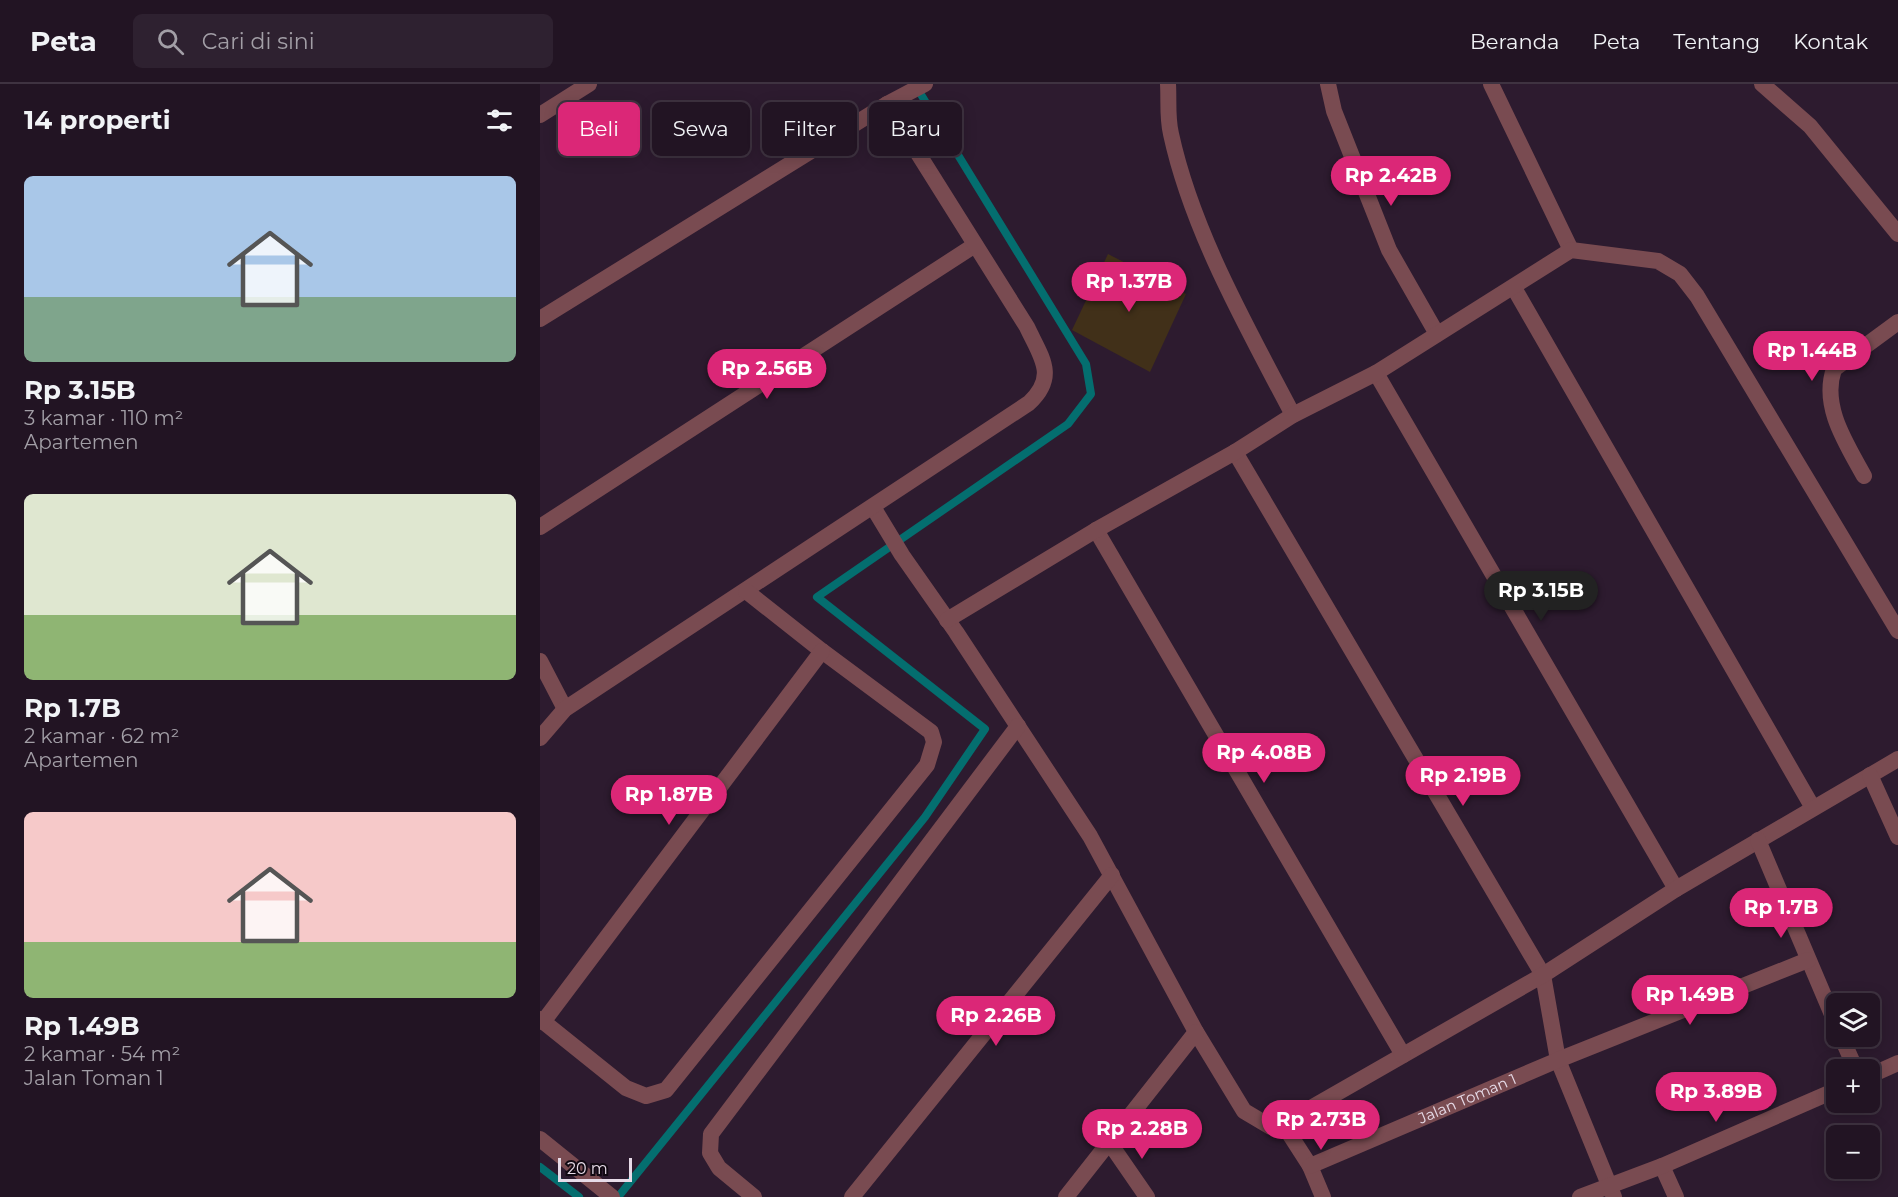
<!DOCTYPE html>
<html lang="id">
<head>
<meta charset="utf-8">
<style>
  :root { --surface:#221423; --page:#2e2130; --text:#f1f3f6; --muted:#a29ea6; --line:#3f3341; --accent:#db2777 }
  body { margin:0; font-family:Montserrat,sans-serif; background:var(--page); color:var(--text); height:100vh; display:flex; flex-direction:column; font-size:22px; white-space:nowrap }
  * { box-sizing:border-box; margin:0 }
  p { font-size:20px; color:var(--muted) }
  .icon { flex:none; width:33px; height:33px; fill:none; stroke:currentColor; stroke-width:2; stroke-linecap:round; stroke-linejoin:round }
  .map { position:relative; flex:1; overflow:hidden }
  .side { display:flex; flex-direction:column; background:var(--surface); width:540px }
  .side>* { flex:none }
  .hud { position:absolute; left:18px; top:18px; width:570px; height:54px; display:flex; gap:12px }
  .buttons { position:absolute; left:1286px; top:909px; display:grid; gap:12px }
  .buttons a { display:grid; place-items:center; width:54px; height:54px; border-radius:9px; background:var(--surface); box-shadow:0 3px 15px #0003,0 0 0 2px var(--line); font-size:30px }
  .scale { position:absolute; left:18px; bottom:15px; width:74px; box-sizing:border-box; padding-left:6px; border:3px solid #e7dbe8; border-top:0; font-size:16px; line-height:21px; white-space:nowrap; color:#e7dbe8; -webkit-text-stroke:4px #110912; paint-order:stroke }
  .price { position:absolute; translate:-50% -51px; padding:0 14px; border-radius:21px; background:var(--accent); color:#fff; font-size:20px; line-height:39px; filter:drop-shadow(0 2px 3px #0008) }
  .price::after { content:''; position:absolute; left:50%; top:36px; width:18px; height:14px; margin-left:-9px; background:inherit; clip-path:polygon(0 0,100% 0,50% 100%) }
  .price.on { background:#222; color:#fff }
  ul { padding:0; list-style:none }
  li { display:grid; align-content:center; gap:12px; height:318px; padding:0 24px }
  li span { display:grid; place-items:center; height:186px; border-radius:9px; color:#555 }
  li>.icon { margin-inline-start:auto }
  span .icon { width:108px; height:108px; fill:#fffc; stroke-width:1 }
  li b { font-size:26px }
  h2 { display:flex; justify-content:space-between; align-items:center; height:72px; padding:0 24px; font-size:26px }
  .pill { padding:0 21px; border-radius:9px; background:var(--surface); box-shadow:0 3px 15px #0003,0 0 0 2px var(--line); font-size:21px; line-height:54px }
  .pill.on { background:var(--accent); color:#fff }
  header { display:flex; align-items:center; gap:36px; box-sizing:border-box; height:84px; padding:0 30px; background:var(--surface); border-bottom:2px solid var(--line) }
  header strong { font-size:28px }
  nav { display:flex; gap:33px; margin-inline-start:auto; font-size:21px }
  .search { width:420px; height:54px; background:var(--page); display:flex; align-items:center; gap:15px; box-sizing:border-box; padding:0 21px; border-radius:9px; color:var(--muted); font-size:22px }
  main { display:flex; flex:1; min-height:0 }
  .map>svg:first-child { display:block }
</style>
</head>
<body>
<header>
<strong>Peta</strong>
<div class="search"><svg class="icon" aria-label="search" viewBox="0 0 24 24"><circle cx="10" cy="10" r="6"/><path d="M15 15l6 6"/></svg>Cari di sini</div>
<nav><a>Beranda</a><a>Peta</a><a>Tentang</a><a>Kontak</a></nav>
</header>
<main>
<section class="side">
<h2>14 properti<svg class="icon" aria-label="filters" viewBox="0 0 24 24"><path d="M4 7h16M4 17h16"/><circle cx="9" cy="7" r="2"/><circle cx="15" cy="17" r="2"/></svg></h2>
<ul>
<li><span style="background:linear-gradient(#a9c7e8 65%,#7fa58c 0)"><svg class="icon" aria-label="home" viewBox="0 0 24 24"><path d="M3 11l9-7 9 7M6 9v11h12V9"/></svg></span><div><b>Rp 3.15B</b><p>3 kamar · 110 m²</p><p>Apartemen</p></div></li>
<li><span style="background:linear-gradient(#dfe7d0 65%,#8fb573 0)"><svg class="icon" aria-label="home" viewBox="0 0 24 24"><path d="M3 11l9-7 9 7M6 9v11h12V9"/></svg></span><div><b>Rp 1.7B</b><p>2 kamar · 62 m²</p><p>Apartemen</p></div></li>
<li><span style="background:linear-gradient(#f6c9c9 70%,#8fb573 0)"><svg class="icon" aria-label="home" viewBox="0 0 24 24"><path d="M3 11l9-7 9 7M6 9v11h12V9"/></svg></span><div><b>Rp 1.49B</b><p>2 kamar · 54 m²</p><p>Jalan Toman 1</p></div></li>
</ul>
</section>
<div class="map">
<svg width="1358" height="1113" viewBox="0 0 1358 1113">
  <rect width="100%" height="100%" fill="#2d1b2f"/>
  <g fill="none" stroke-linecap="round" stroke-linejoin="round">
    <g stroke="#046e6f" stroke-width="8">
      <polyline points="0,1083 39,1113"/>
      <polyline points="78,1113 385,733 445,645 277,513 528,340 551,310 546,280 377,4"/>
    </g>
  </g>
  <polygon fill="#413019" points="568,170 646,210 610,288 532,246"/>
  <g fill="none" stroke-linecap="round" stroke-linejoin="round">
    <g stroke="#794b51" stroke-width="16">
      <path d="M 628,0 C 629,16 627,34 631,50 C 652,147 707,243 753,331"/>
      <polyline points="788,0 794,27 849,166 897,250"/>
      <polyline points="951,0 1031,166"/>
      <polyline points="1222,0 1270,42 1358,150"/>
      <polyline points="0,31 49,0"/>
      <polyline points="974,204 1273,724"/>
      <polyline points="0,235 347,20 385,0"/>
      <polyline points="836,289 1136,805"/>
      <polyline points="695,368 1003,891 1018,976 1074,1113"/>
      <path d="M 1324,392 C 1306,359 1281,322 1294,285 L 1358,238"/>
      <polyline points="333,423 362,471 416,548 550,752 656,948 704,1027 731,1043 743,1040 1003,891 1136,805 1358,675"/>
      <polyline points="0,443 435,161"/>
      <polyline points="556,446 863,971"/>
      <polyline points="407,536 556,446 695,368 753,331 836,289 1031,166 1118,177 1140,190 1157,212 1358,547"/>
      <polyline points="0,577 25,625"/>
      <path d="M 0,654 L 25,625 L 489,319 C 518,292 501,273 487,243 L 347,20"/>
      <polyline points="1330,691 1358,753"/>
      <polyline points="1218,756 1296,940"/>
      <polyline points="0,935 86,1004 106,1012 126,1006 387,681 394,658 391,648 282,567 206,507"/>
      <polyline points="3,938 282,567"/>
      <polyline points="1301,952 1316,986"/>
      <polyline points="1329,992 1358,979"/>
      <polyline points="743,1040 770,1082 783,1113"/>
      <polyline points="0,1055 72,1113"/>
      <polyline points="569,1058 607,1113"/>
      <path id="s1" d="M 770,1082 L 1018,976 L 1268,876"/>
      <polyline points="1122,1082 1136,1113"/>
      <polyline points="214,1113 179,1084 170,1069 171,1050 478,642"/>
      <polyline points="312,1113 572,791"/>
      <polyline points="526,1113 656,948"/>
      <polyline points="1040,1113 1122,1082 1296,1006"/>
    </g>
  </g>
  <g text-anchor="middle" stroke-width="4.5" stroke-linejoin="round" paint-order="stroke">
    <g font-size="15" fill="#e7dbe8" stroke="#110912">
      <text dy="5" stroke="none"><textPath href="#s1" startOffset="171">Jalan Toman 1</textPath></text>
    </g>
  </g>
</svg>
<div class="buttons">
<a><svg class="icon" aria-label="layers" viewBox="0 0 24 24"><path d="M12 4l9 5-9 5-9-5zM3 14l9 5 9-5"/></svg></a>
<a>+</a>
<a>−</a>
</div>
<div class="scale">20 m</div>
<b class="price" style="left:851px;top:123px">Rp 2.42B</b>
<b class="price" style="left:589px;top:229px">Rp 1.37B</b>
<b class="price" style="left:1272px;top:298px">Rp 1.44B</b>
<b class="price" style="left:227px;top:316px">Rp 2.56B</b>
<b class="price on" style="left:1001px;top:538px">Rp 3.15B</b>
<b class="price" style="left:724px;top:700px">Rp 4.08B</b>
<b class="price" style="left:923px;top:723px">Rp 2.19B</b>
<b class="price" style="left:129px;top:742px">Rp 1.87B</b>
<b class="price" style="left:1241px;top:855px">Rp 1.7B</b>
<b class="price" style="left:1150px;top:942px">Rp 1.49B</b>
<b class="price" style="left:456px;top:963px">Rp 2.26B</b>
<b class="price" style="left:1176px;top:1039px">Rp 3.89B</b>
<b class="price" style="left:781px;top:1067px">Rp 2.73B</b>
<b class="price" style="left:602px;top:1076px">Rp 2.28B</b>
<div class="hud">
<a class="pill on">Beli</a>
<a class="pill">Sewa</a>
<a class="pill">Filter</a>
<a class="pill">Baru</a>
</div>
</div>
</main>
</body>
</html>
